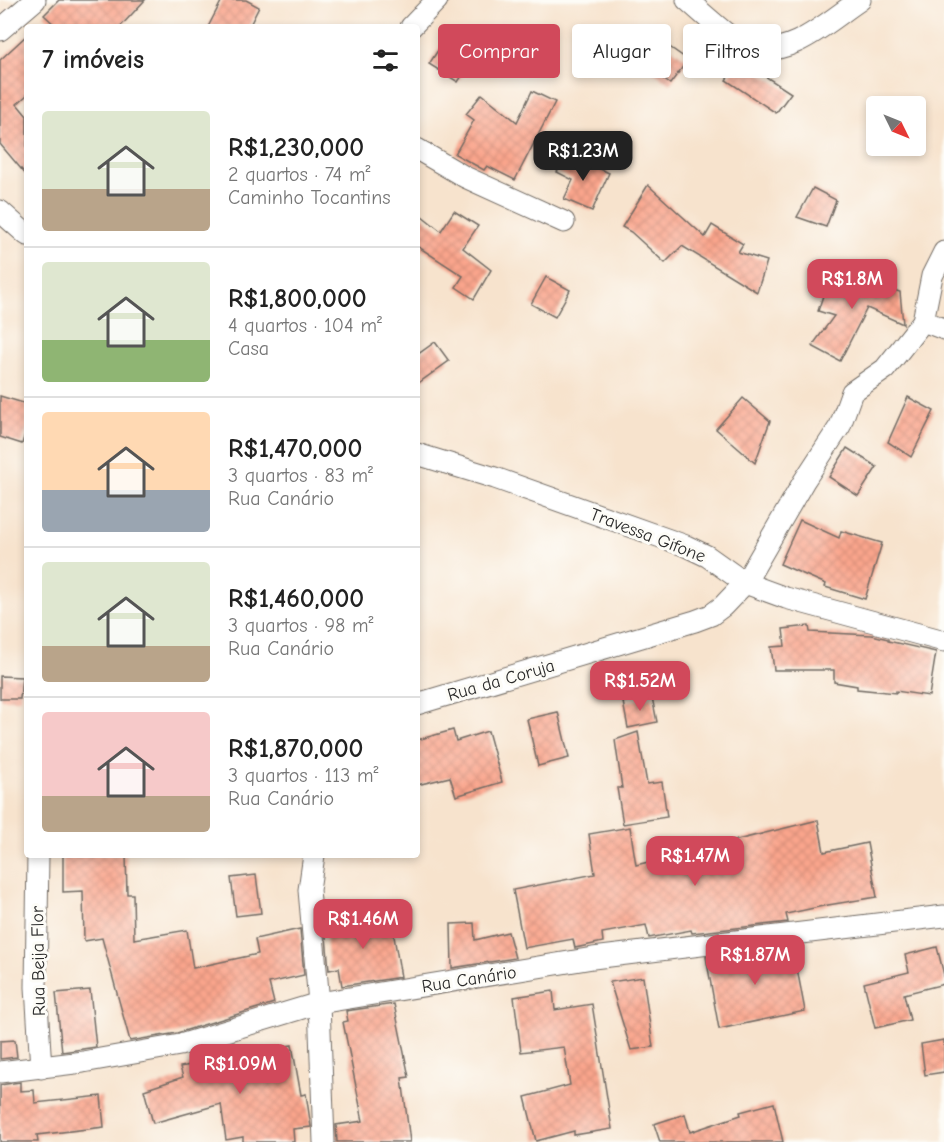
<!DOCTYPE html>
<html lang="pt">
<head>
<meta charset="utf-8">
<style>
  :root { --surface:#fff; --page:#f6f6f6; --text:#222; --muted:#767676; --line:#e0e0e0; --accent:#d1495b }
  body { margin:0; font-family:"Comic Neue",sans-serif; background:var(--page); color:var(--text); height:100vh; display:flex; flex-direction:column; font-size:22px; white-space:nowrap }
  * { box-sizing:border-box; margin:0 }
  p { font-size:20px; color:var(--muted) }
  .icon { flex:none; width:33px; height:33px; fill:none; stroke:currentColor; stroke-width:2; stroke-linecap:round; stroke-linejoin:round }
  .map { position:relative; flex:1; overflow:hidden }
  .drawer { position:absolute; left:24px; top:24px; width:396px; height:834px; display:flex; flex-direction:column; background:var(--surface); border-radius:6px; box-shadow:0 3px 9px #0003 }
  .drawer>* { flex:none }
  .guide { position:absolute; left:438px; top:24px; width:416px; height:54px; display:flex; gap:12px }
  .needle { width:39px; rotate:133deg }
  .buttons { position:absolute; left:866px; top:96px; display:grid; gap:12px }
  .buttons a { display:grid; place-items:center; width:60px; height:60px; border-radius:6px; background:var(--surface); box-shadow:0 3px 9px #0003; font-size:30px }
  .price { position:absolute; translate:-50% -51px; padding:0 14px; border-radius:12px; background:var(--accent); color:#fff; font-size:20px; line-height:39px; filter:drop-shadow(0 2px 3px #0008) }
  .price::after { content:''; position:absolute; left:50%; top:36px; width:18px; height:14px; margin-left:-9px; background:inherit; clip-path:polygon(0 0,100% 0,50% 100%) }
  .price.selected { background:#222; color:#fff }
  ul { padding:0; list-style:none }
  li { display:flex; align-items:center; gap:18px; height:150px; padding:0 18px }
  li+li { border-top:2px solid var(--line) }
  li span { display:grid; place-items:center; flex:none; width:168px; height:120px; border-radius:6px; color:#555 }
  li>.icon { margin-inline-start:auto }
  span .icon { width:72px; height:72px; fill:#fffc; stroke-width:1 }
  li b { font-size:26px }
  h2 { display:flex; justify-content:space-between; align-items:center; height:72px; padding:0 18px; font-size:26px }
  .pill { padding:0 21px; border-radius:6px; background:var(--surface); box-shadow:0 3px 9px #0003; font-size:21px; line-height:54px }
  .pill.selected { background:var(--accent); color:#fff }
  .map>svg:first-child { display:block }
</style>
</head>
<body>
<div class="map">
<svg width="944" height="1142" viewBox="0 0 944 1142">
  <defs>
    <pattern id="building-cross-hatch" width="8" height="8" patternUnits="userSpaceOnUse" patternTransform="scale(1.5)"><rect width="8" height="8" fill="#faa58c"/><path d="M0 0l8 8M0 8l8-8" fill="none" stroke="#d68e79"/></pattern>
  </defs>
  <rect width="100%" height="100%" fill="#fdfcf7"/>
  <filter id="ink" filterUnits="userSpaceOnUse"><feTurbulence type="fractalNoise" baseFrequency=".0167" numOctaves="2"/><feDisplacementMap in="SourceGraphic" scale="12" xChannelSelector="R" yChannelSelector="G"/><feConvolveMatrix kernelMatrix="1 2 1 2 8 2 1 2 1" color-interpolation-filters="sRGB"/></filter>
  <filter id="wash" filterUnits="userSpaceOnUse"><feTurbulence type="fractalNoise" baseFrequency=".008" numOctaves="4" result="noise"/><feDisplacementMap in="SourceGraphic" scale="24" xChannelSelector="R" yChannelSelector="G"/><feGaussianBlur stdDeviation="1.35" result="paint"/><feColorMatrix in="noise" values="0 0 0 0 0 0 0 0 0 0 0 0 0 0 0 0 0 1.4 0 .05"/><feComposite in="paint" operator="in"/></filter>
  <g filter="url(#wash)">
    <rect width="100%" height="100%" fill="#f7e3cd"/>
    <g id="blocks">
      <g fill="url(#building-cross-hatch)">
        <polygon points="59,0 145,0 120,27 57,27 44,15"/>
        <polygon points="222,0 246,0 259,7 249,27 208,27"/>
        <polygon points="27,35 27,95 17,104 27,116 27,176 0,144 0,60"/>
        <polygon points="446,38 475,56 458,82 429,64"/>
        <polygon points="661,41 688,60 670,84 643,64"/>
        <polygon points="740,60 791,93 776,113 726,80"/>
        <polygon points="532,91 555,102 515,180 487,166 484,170 455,154 474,120 466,114 482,94 517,122"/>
        <polygon points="569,155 609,173 592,211 564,199 573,180 557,172"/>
        <polygon points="648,185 705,237 712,225 743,244 738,252 767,261 757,292 682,246 665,263 631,232 622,227"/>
        <polygon points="813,188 836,200 826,227 797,217"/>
        <polygon points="454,211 478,226 463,248 491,270 474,299 456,287 463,276 417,246 417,212 441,231"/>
        <polygon points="831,271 900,292 903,324 867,308 840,361 812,346 834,316 818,311"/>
        <polygon points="546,277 570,290 555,317 531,304"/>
        <polygon points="435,342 449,361 417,384 417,355"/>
        <polygon points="0,396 27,404 27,428 22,444 0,437"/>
        <polygon points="908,397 934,411 911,457 888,442"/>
        <polygon points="743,398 770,421 755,463 716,429"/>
        <polygon points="847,448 877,467 858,496 829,477"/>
        <polygon points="800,520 839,538 841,531 882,543 865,599 825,587 826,584 780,564"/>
        <polygon points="809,626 810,632 872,635 888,639 888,641 936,652 929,696 896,691 896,693 857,689 857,686 834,682 834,670 774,670 771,647 785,646 783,629"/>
        <polygon points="0,676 22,677 20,699 0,699"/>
        <polygon points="652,697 657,722 628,728 623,702"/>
        <polygon points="558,712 569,758 538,766 527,719"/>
        <polygon points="453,730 456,741 488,731 502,782 456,796 450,777 417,785 417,740"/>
        <polygon points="638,732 647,784 662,782 667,817 623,824 617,788 622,788 615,740"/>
        <polygon points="818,820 824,852 867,843 877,897 828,905 786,914 788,922 692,933 691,930 649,938 646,925 602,933 603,942 575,948 573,939 524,948 513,890 595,874 589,834 630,827 636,865"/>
        <polygon points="63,855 126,855 127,894 133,894 134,939 187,930 193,968 258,954 255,939 300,929 304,975 269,983 274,1003 177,1033 130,1041 102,938 84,941 83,891 63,892"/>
        <polygon points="256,875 261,913 236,916 231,878"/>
        <polygon points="390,913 401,977 342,986 339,968 329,970 325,925"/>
        <polygon points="474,923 475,940 508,932 515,958 452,968 451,924"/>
        <polygon points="793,947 805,1011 719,1029 706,957"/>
        <polygon points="937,947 944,975 944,984 904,994 910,1020 875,1028 864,983 909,972 905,955"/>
        <polygon points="643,977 653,1047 631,1050 610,982"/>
        <polygon points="90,990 96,1047 62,1052 56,993"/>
        <polygon points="553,991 555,1010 592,1004 612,1129 574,1135 574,1131 536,1141 525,1097 570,1085 564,1047 521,1052 514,997"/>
        <polygon points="394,1004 409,1077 402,1078 410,1142 337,1142 336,1125 363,1121 343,1022 348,1021 346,1011"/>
        <polygon points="15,1040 17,1057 0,1059 0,1041"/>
        <polygon points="944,1040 944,1072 925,1075 921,1044"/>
        <polygon points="292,1045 301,1095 306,1094 311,1127 293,1129 294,1142 243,1142 243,1137 226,1140 221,1104 153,1123 144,1090 183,1077 180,1067"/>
        <polygon points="20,1082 20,1091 34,1090 35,1103 101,1096 104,1127 37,1135 38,1142 0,1142 0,1085"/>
        <polygon points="774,1103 783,1142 660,1142 654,1124 685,1114 690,1132 741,1115 740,1112"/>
      </g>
    </g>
  </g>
  <g filter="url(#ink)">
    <use href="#blocks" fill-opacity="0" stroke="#726b64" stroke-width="1.5"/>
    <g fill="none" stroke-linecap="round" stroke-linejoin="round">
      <g stroke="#726b64" stroke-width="23">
        <g id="street">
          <path d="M 687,0 C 699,10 736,45 749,48 C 792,58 828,21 860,0"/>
          <polyline points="411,27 437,0"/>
          <polyline points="0,30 35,0"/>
          <polyline points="417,149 465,177 564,222"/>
          <polyline points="0,211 27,235"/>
          <polyline points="923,321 944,329"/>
          <polyline points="417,454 495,478 686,546 707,556 745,583 786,598 944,641"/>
          <polyline points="417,704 695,621 711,615 723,606 745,583 804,481 840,426 852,392 885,369 923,321 932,276 944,252"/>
          <polyline points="38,855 36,987 41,1068"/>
          <polyline points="314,855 309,890 319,1003 324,1142"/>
          <polyline points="0,1072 83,1062 180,1045 319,1003 593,958 944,916"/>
        </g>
      </g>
      <use href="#street" stroke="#fff" stroke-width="21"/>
    </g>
  </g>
  <g text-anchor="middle" stroke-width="6" stroke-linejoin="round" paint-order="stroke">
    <g font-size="18" fill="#2b2b2b" stroke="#fdfcf7">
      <text transform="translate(648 535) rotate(21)" y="6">Travessa Gifone</text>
      <text transform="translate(501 680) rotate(-16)" y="6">Rua da Coruja</text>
      <text transform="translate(38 961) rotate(-91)" y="6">Rua Beija Flor</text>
      <text transform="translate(469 979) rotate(-9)" y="6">Rua Canário</text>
    </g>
  </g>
</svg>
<div class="buttons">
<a><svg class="needle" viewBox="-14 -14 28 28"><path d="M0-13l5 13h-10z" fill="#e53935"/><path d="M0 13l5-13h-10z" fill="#767676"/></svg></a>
</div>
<b class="price selected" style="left:583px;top:182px">R$1.23M</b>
<b class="price" style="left:852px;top:310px">R$1.8M</b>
<b class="price" style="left:640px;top:712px">R$1.52M</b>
<b class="price" style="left:695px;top:887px">R$1.47M</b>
<b class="price" style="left:363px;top:950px">R$1.46M</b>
<b class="price" style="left:755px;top:986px">R$1.87M</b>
<b class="price" style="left:240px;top:1095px">R$1.09M</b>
<div class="guide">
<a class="pill selected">Comprar</a>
<a class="pill">Alugar</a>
<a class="pill">Filtros</a>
</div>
<section class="drawer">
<h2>7 imóveis<svg class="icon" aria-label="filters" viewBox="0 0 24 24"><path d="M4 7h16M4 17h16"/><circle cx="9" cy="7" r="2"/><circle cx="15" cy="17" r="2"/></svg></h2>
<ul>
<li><span style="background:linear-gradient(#dfe7d0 65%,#b9a48a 0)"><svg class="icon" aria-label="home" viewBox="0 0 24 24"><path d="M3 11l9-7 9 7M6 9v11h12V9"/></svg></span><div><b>R$1,230,000</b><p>2 quartos · 74 m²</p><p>Caminho Tocantins</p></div></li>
<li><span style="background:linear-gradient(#dfe7d0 65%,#8fb573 0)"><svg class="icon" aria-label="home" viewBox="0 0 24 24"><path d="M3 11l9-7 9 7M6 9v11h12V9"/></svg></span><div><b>R$1,800,000</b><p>4 quartos · 104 m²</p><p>Casa</p></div></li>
<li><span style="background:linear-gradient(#ffd9b3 65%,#9aa5b1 0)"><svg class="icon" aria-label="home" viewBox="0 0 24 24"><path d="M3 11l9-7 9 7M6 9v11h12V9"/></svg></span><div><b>R$1,470,000</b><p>3 quartos · 83 m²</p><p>Rua Canário</p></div></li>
<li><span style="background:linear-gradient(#dfe7d0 70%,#b9a48a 0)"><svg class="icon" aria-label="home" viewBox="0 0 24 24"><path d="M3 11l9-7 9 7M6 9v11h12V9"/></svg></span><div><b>R$1,460,000</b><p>3 quartos · 98 m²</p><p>Rua Canário</p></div></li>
<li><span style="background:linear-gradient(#f6c9c9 70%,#b9a48a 0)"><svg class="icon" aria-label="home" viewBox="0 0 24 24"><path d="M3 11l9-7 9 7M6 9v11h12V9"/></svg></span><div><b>R$1,870,000</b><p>3 quartos · 113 m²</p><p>Rua Canário</p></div></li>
</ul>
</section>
</div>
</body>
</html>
